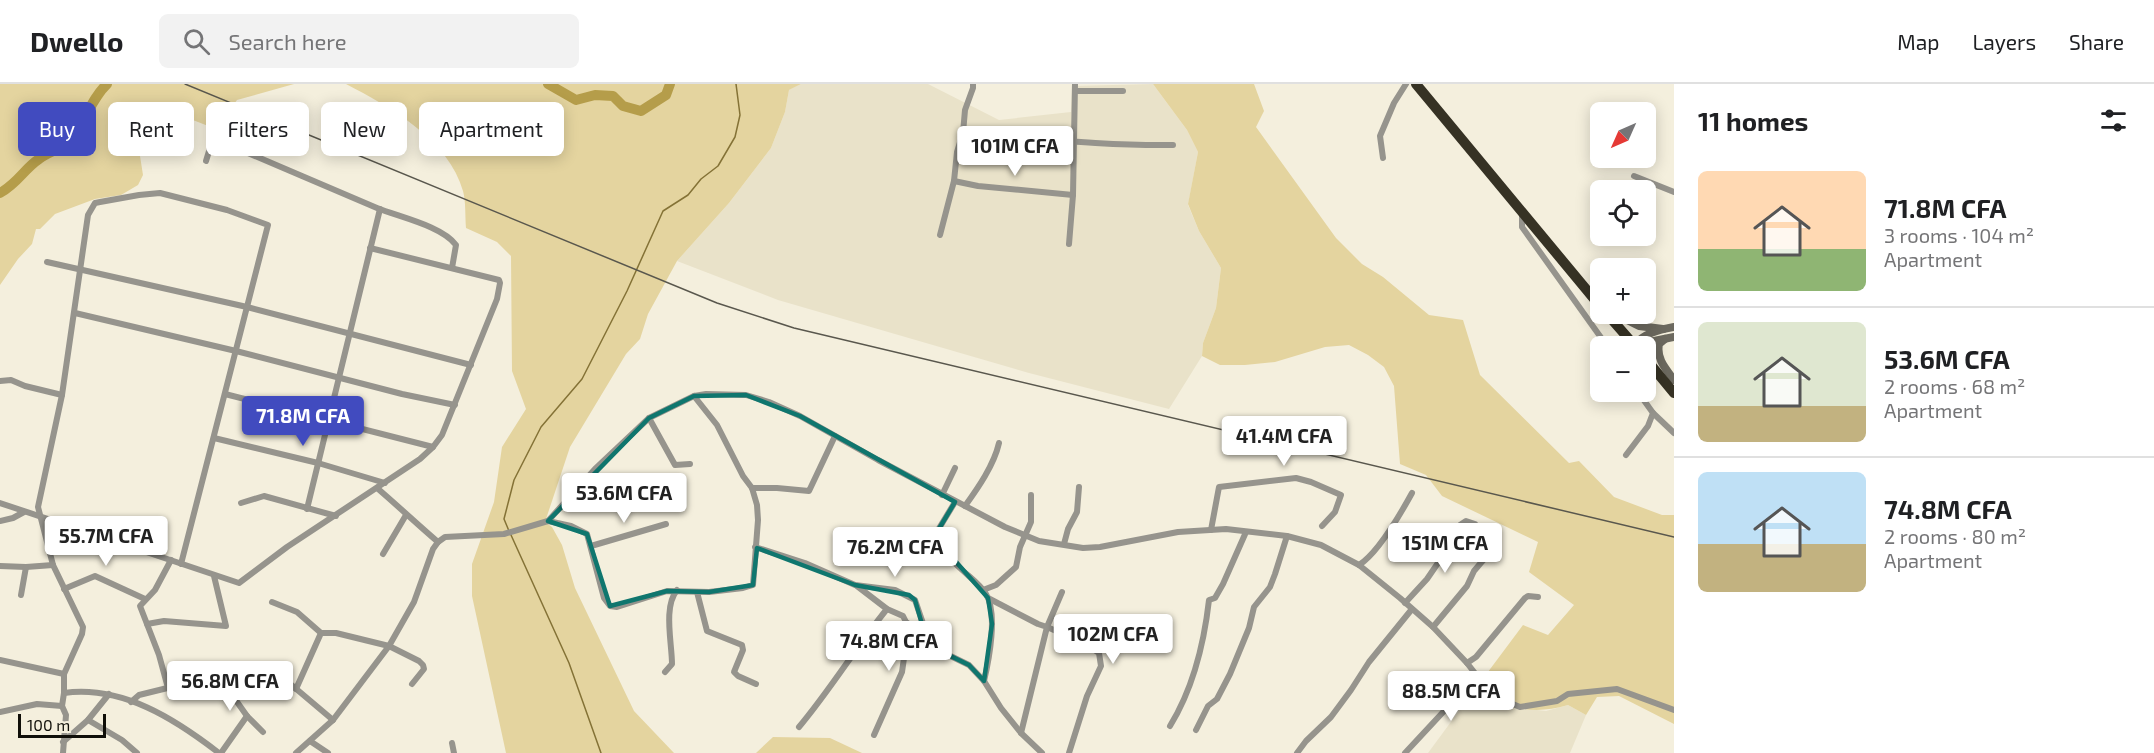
<!DOCTYPE html>
<html lang="en">
<head>
<meta charset="utf-8">
<style>
  :root { --surface:#fff; --page:#f2f2f2; --text:#202124; --muted:#757577; --line:#e0e0e0; --accent:#414bbf }
  body { margin:0; font-family:"Exo 2",sans-serif; background:var(--page); color:var(--text); height:100vh; display:flex; flex-direction:column; font-size:22px; white-space:nowrap }
  * { box-sizing:border-box; margin:0 }
  p { font-size:20px; color:var(--muted) }
  .icon { flex:none; width:33px; height:33px; fill:none; stroke:currentColor; stroke-width:2; stroke-linecap:round; stroke-linejoin:round }
  .map { position:relative; flex:1; overflow:hidden }
  .details { display:flex; flex-direction:column; background:var(--surface); width:480px }
  .details>* { flex:none }
  .guide { position:absolute; left:18px; top:18px; width:570px; height:54px; display:flex; gap:12px }
  .needle { width:39px; rotate:225deg }
  .tools { position:absolute; left:1590px; top:18px; display:grid; gap:12px }
  .tools a { display:grid; place-items:center; width:66px; height:66px; border-radius:9px; background:var(--surface); box-shadow:0 3px 15px #0003; font-size:30px }
  .scale { position:absolute; left:18px; bottom:15px; width:88px; box-sizing:border-box; padding-left:6px; border:3px solid #100f09; border-top:0; font-size:16px; line-height:21px; white-space:nowrap; color:#100f09; -webkit-text-stroke:4px #f4efdd; paint-order:stroke }
  .price { position:absolute; translate:-50% -51px; padding:0 14px; border-radius:6px; background:#fff; color:#222; font-size:20px; line-height:39px; filter:drop-shadow(0 2px 3px #0008) }
  .price::after { content:''; position:absolute; left:50%; top:36px; width:18px; height:14px; margin-left:-9px; background:inherit; clip-path:polygon(0 0,100% 0,50% 100%) }
  .price.selected { background:var(--accent); color:#fff }
  ul { padding:0; list-style:none }
  li { display:flex; align-items:center; gap:18px; height:150px; padding:0 24px }
  li+li { border-top:2px solid var(--line) }
  li span { display:grid; place-items:center; flex:none; width:168px; height:120px; border-radius:9px; color:#555 }
  li>.icon { margin-inline-start:auto }
  span .icon { width:72px; height:72px; fill:#fffc; stroke-width:1 }
  li b { font-size:26px }
  h2 { display:flex; justify-content:space-between; align-items:center; height:72px; padding:0 24px; font-size:26px }
  .chip { padding:0 21px; border-radius:9px; background:var(--surface); box-shadow:0 3px 15px #0003; font-size:21px; line-height:54px }
  .chip.selected { background:var(--accent); color:#fff }
  header { display:flex; align-items:center; gap:36px; box-sizing:border-box; height:84px; padding:0 30px; background:var(--surface); border-bottom:2px solid var(--line) }
  header strong { font-size:28px }
  nav { display:flex; gap:33px; margin-inline-start:auto; font-size:21px }
  .search { width:420px; height:54px; background:var(--page); display:flex; align-items:center; gap:15px; box-sizing:border-box; padding:0 21px; border-radius:9px; color:var(--muted); font-size:22px }
  main { display:flex; flex:1; min-height:0 }
  .map>svg:first-child { display:block }
</style>
</head>
<body>
<header>
<strong>Dwello</strong>
<div class="search"><svg class="icon" aria-label="search" viewBox="0 0 24 24"><circle cx="10" cy="10" r="6"/><path d="M15 15l6 6"/></svg>Search here</div>
<nav><a>Map</a><a>Layers</a><a>Share</a></nav>
</header>
<main>
<div class="map">
<svg width="1674" height="669" viewBox="0 0 1674 669">
  <rect width="100%" height="100%" fill="#f4efdd"/>
  <g fill="#e9e2c9">
    <polygon points="801,0 928,0 999,36 1071,28 1072,2 1153,0 1187,46 1198,68 1188,121 1199,147 1221,184 1216,224 1203,259 1202,272 1169,325 1029,289 778,216 677,177 729,119 771,64 785,28 789,6"/>
    <polygon points="1473,608 1509,623 1546,627 1568,621 1586,631 1570,669 1428,669"/>
  </g>
  <g fill="#e4d49f">
    <polygon points="0,0 294,0 237,16 216,45 149,19 146,40 141,55 140,72 143,91 138,101 121,111 95,115 55,130 40,145 36,145 32,160 18,175 0,201"/>
    <path d="M 346,0 L 801,0 L 789,6 L 785,28 L 771,64 L 729,119 L 677,177 L 648,230 L 640,255 L 626,270 L 570,363 L 545,438 L 552,443 L 562,461 L 575,504 L 634,627 L 674,669 L 506,669 L 472,512 L 472,480 L 494,418 L 502,363 L 526,325 L 512,287 L 511,172 L 497,158 L 466,144 C 465,132 466,118 463,107 C 449,56 390,23 346,0 Z"/>
    <path d="M 1153,0 L 1254,0 L 1264,27 L 1256,43 L 1336,154 L 1362,180 L 1383,193 L 1429,231 L 1463,236 L 1480,291 L 1569,379 L 1579,377 L 1614,413 L 1662,431 L 1674,431 L 1674,640 L 1619,612 L 1597,613 L 1586,631 L 1568,621 C 1530,632 1509,623 1473,608 L 1523,541 L 1548,551 L 1574,521 L 1529,488 L 1538,458 L 1442,412 L 1426,391 L 1400,380 L 1394,302 L 1384,283 L 1368,271 L 1349,261 L 1325,263 L 1275,278 L 1245,281 L 1220,281 L 1202,272 L 1203,259 L 1216,224 L 1221,184 L 1199,147 L 1188,120 L 1198,68 L 1187,46 Z"/>
    <polygon points="773,653 830,654 862,669 756,669"/>
  </g>
  <g fill="none" stroke-linecap="round" stroke-linejoin="round">
    <g stroke="#847236" stroke-width="1.5">
      <polyline points="509,447 504,435 514,396 541,343 582,295 627,207 663,127 688,111 701,95 718,82 735,53 740,31 736,0"/>
      <polyline points="511,451 569,579 601,669"/>
    </g>
    <g stroke="#b59d4a" stroke-width="10">
      <polyline points="548,0 576,16 595,11 613,12 623,22 641,27 666,11 670,0"/>
      <path d="M 0,109 C 18,99 24,85 39,75 C 51,66 64,65 74,52 C 86,35 92,14 107,0"/>
    </g>
    <g stroke="#96948d" stroke-width="6">
      <polyline points="1075,7 1123,7"/>
      <path d="M 963,49 C 1034,54 1103,62 1173,61"/>
      <polyline points="1383,74 1380,52 1394,19 1406,0"/>
      <path d="M 206,77 L 210,64 L 215,59 L 227,60 C 277,81 327,103 377,124 C 399,133 442,142 456,161 L 452,184"/>
      <polyline points="1634,92 1674,108"/>
      <polyline points="954,97 978,102 1073,111"/>
      <polyline points="1522,128 1522,143 1607,262"/>
      <polyline points="940,151 954,97 957,68 963,49 965,26 973,4 973,0"/>
      <polyline points="1069,160 1073,111 1075,0"/>
      <polyline points="47,178 247,223 471,281"/>
      <polyline points="75,229 236,267 402,310 455,321"/>
      <polyline points="0,297 11,296 25,302 62,311"/>
      <polyline points="225,310 433,363"/>
      <polyline points="1653,329 1674,349"/>
      <polyline points="649,334 675,381 690,380"/>
      <polyline points="214,354 318,379 385,399"/>
      <polyline points="1626,371 1648,342 1653,329 1638,308"/>
      <path d="M 377,404 C 398,422 417,440 438,458"/>
      <polyline points="752,404 777,404 809,407 835,352"/>
      <polyline points="942,411 955,384"/>
      <path d="M 955,418 L 935,451 C 939,465 950,475 960,484 C 968,492 980,500 986,510 C 998,529 989,576 984,597"/>
      <polyline points="0,419 239,499 287,463 420,375 433,363 442,351 497,215 500,199 499,196 370,164"/>
      <polyline points="241,419 264,412 336,432"/>
      <path d="M 965,422 C 978,404 994,381 999,359"/>
      <polyline points="307,425 380,125"/>
      <polyline points="0,437 13,434 24,428"/>
      <polyline points="548,437 571,442 587,450 604,514 610,522 617,523 667,507 709,508 743,504 753,501 758,436 757,421 752,404 743,392 717,341 694,312"/>
      <polyline points="1211,446 1219,403 1296,394 1311,398 1341,411 1335,428 1322,442"/>
      <polyline points="1064,460 1068,445 1077,428 1079,403"/>
      <polyline points="591,462 666,440"/>
      <polyline points="755,463 805,479 855,501 895,506 915,516 929,557 928,561 969,581 984,597 1001,624 1021,649 1042,669"/>
      <polyline points="383,470 406,431"/>
      <path d="M 1359,481 C 1378,469 1401,429 1412,409"/>
      <polyline points="0,482 26,483 53,481"/>
      <polyline points="857,502 887,525 903,532 906,538 927,554"/>
      <polyline points="64,505 95,492 145,515"/>
      <polyline points="983,506 996,501 1016,483 1020,463 1031,438 1031,411"/>
      <polyline points="697,508 707,547 742,561 743,566 734,588 738,592 756,600"/>
      <polyline points="1062,508 1047,543 1084,559 1099,569 1101,582 1087,612 1069,669"/>
      <polyline points="21,511 26,483"/>
      <polyline points="988,514 1038,540 1047,543 1021,649"/>
      <polyline points="272,518 297,528 321,549 336,549 389,562 419,577 423,581 424,585 412,600"/>
      <polyline points="1405,519 1427,495 1451,460 1460,441 1466,437 1475,440"/>
      <polyline points="147,540 164,537 226,542 214,492"/>
      <polyline points="1433,543 1467,502 1474,487 1485,474 1489,461"/>
      <polyline points="0,576 64,590"/>
      <polyline points="1467,579 1476,573 1525,514 1528,512 1538,513"/>
      <path d="M 665,588 L 672,580 C 672,559 663,523 677,506"/>
      <polyline points="233,595 230,608 247,632 263,648"/>
      <polyline points="168,604 159,571 140,522 155,506 171,476"/>
      <polyline points="296,605 321,549"/>
      <polyline points="64,609 64,590 82,550 83,543 53,481 38,423 62,311 88,131 95,119 100,118 139,111 160,109 227,126 268,141 181,480"/>
      <polyline points="131,618 139,611 208,594 233,595 262,588 288,598 333,636"/>
      <polyline points="0,628 37,620 62,622"/>
      <polyline points="88,636 122,656 137,669"/>
      <path d="M 1170,642 C 1194,603 1204,560 1209,516 L 1215,514 L 1223,500 L 1246,448"/>
      <path d="M 799,643 C 831,605 856,563 887,525"/>
      <polyline points="1196,646 1208,622 1217,615 1230,590 1249,544 1254,523 1270,503 1275,490 1287,452"/>
      <polyline points="874,651 902,588 905,567 909,562 928,561"/>
      <polyline points="310,657 328,669"/>
      <polyline points="63,658 88,636 109,610"/>
      <polyline points="452,659 454,669"/>
      <path d="M 63,669 L 66,631 L 62,622 L 64,609 C 122,601 175,635 219,669"/>
      <polyline points="221,669 247,632"/>
      <polyline points="296,669 333,636 389,562 414,518 433,465 438,458 445,453 504,450 548,437 595,385 649,334 694,312 706,310 746,311 769,318 800,332 878,376 1005,443 1039,457 1083,464 1100,463 1178,448 1226,445 1287,452 1321,461 1359,481 1400,514 1433,543 1467,579 1485,602 1498,614 1520,623 1557,617 1568,610 1617,605 1674,626"/>
      <polyline points="1297,669 1306,657 1331,633 1351,606 1369,578 1412,525"/>
      <polyline points="1405,669 1445,626 1474,589"/>
    </g>
    <g stroke="#6c695f" stroke-width="8">
      <polyline points="1615,230 1639,242 1663,245"/>
      <path d="M 1665,255 L 1659,260 C 1656,275 1666,285 1674,296"/>
      <path d="M 1634,261 C 1645,249 1658,246 1674,243"/>
      <polyline points="1634,261 1674,253"/>
    </g>
    <g stroke="#363224" stroke-width="10">
      <polyline points="1416,0 1600,222"/>
      <polyline points="1607,230 1635,262"/>
      <polyline points="1646,275 1674,309"/>
    </g>
    <polyline stroke="#59574d" stroke-width="1.5" points="185,0 717,219 794,244 1674,453"/>
  </g>
  <path fill="none" stroke="#0f766e" stroke-width="4.5" stroke-linejoin="round" d="M 746,311 L 800,332 L 955,418 L 934,453 L 988,514 L 992,540 L 984,597 L 969,581 L 928,561 L 915,516 L 909,511 L 855,501 L 757,464 L 753,501 L 709,508 L 667,507 L 610,522 L 587,450 L 548,437 L 649,334 L 694,312 Z"/>
</svg>
<div class="tools">
<a><svg class="needle" viewBox="-14 -14 28 28"><path d="M0-13l5 13h-10z" fill="#e53935"/><path d="M0 13l5-13h-10z" fill="#757577"/></svg></a>
<a><svg class="icon" aria-label="locate" viewBox="0 0 24 24"><circle cx="12" cy="12" r="6"/><path d="M12 2v4M12 18v4M2 12h4M18 12h4"/></svg></a>
<a>+</a>
<a>−</a>
</div>
<div class="scale">100 m</div>
<b class="price" style="left:1015px;top:93px">101M CFA</b>
<b class="price selected" style="left:303px;top:363px">71.8M CFA</b>
<b class="price" style="left:1284px;top:383px">41.4M CFA</b>
<b class="price" style="left:624px;top:440px">53.6M CFA</b>
<b class="price" style="left:106px;top:483px">55.7M CFA</b>
<b class="price" style="left:1445px;top:490px">151M CFA</b>
<b class="price" style="left:895px;top:494px">76.2M CFA</b>
<b class="price" style="left:1113px;top:581px">102M CFA</b>
<b class="price" style="left:889px;top:588px">74.8M CFA</b>
<b class="price" style="left:230px;top:628px">56.8M CFA</b>
<b class="price" style="left:1451px;top:638px">88.5M CFA</b>
<div class="guide">
<a class="chip selected">Buy</a>
<a class="chip">Rent</a>
<a class="chip">Filters</a>
<a class="chip">New</a>
<a class="chip">Apartment</a>
</div>
</div>
<section class="details">
<h2>11 homes<svg class="icon" aria-label="filters" viewBox="0 0 24 24"><path d="M4 7h16M4 17h16"/><circle cx="9" cy="7" r="2"/><circle cx="15" cy="17" r="2"/></svg></h2>
<ul>
<li><span style="background:linear-gradient(#ffd9b3 65%,#8fb573 0)"><svg class="icon" aria-label="home" viewBox="0 0 24 24"><path d="M3 11l9-7 9 7M6 9v11h12V9"/></svg></span><div><b>71.8M CFA</b><p>3 rooms · 104 m²</p><p>Apartment</p></div></li>
<li><span style="background:linear-gradient(#dfe7d0 70%,#c2b280 0)"><svg class="icon" aria-label="home" viewBox="0 0 24 24"><path d="M3 11l9-7 9 7M6 9v11h12V9"/></svg></span><div><b>53.6M CFA</b><p>2 rooms · 68 m²</p><p>Apartment</p></div></li>
<li><span style="background:linear-gradient(#bfe0f5 60%,#c2b280 0)"><svg class="icon" aria-label="home" viewBox="0 0 24 24"><path d="M3 11l9-7 9 7M6 9v11h12V9"/></svg></span><div><b>74.8M CFA</b><p>2 rooms · 80 m²</p><p>Apartment</p></div></li>
</ul>
</section>
</main>
</body>
</html>
